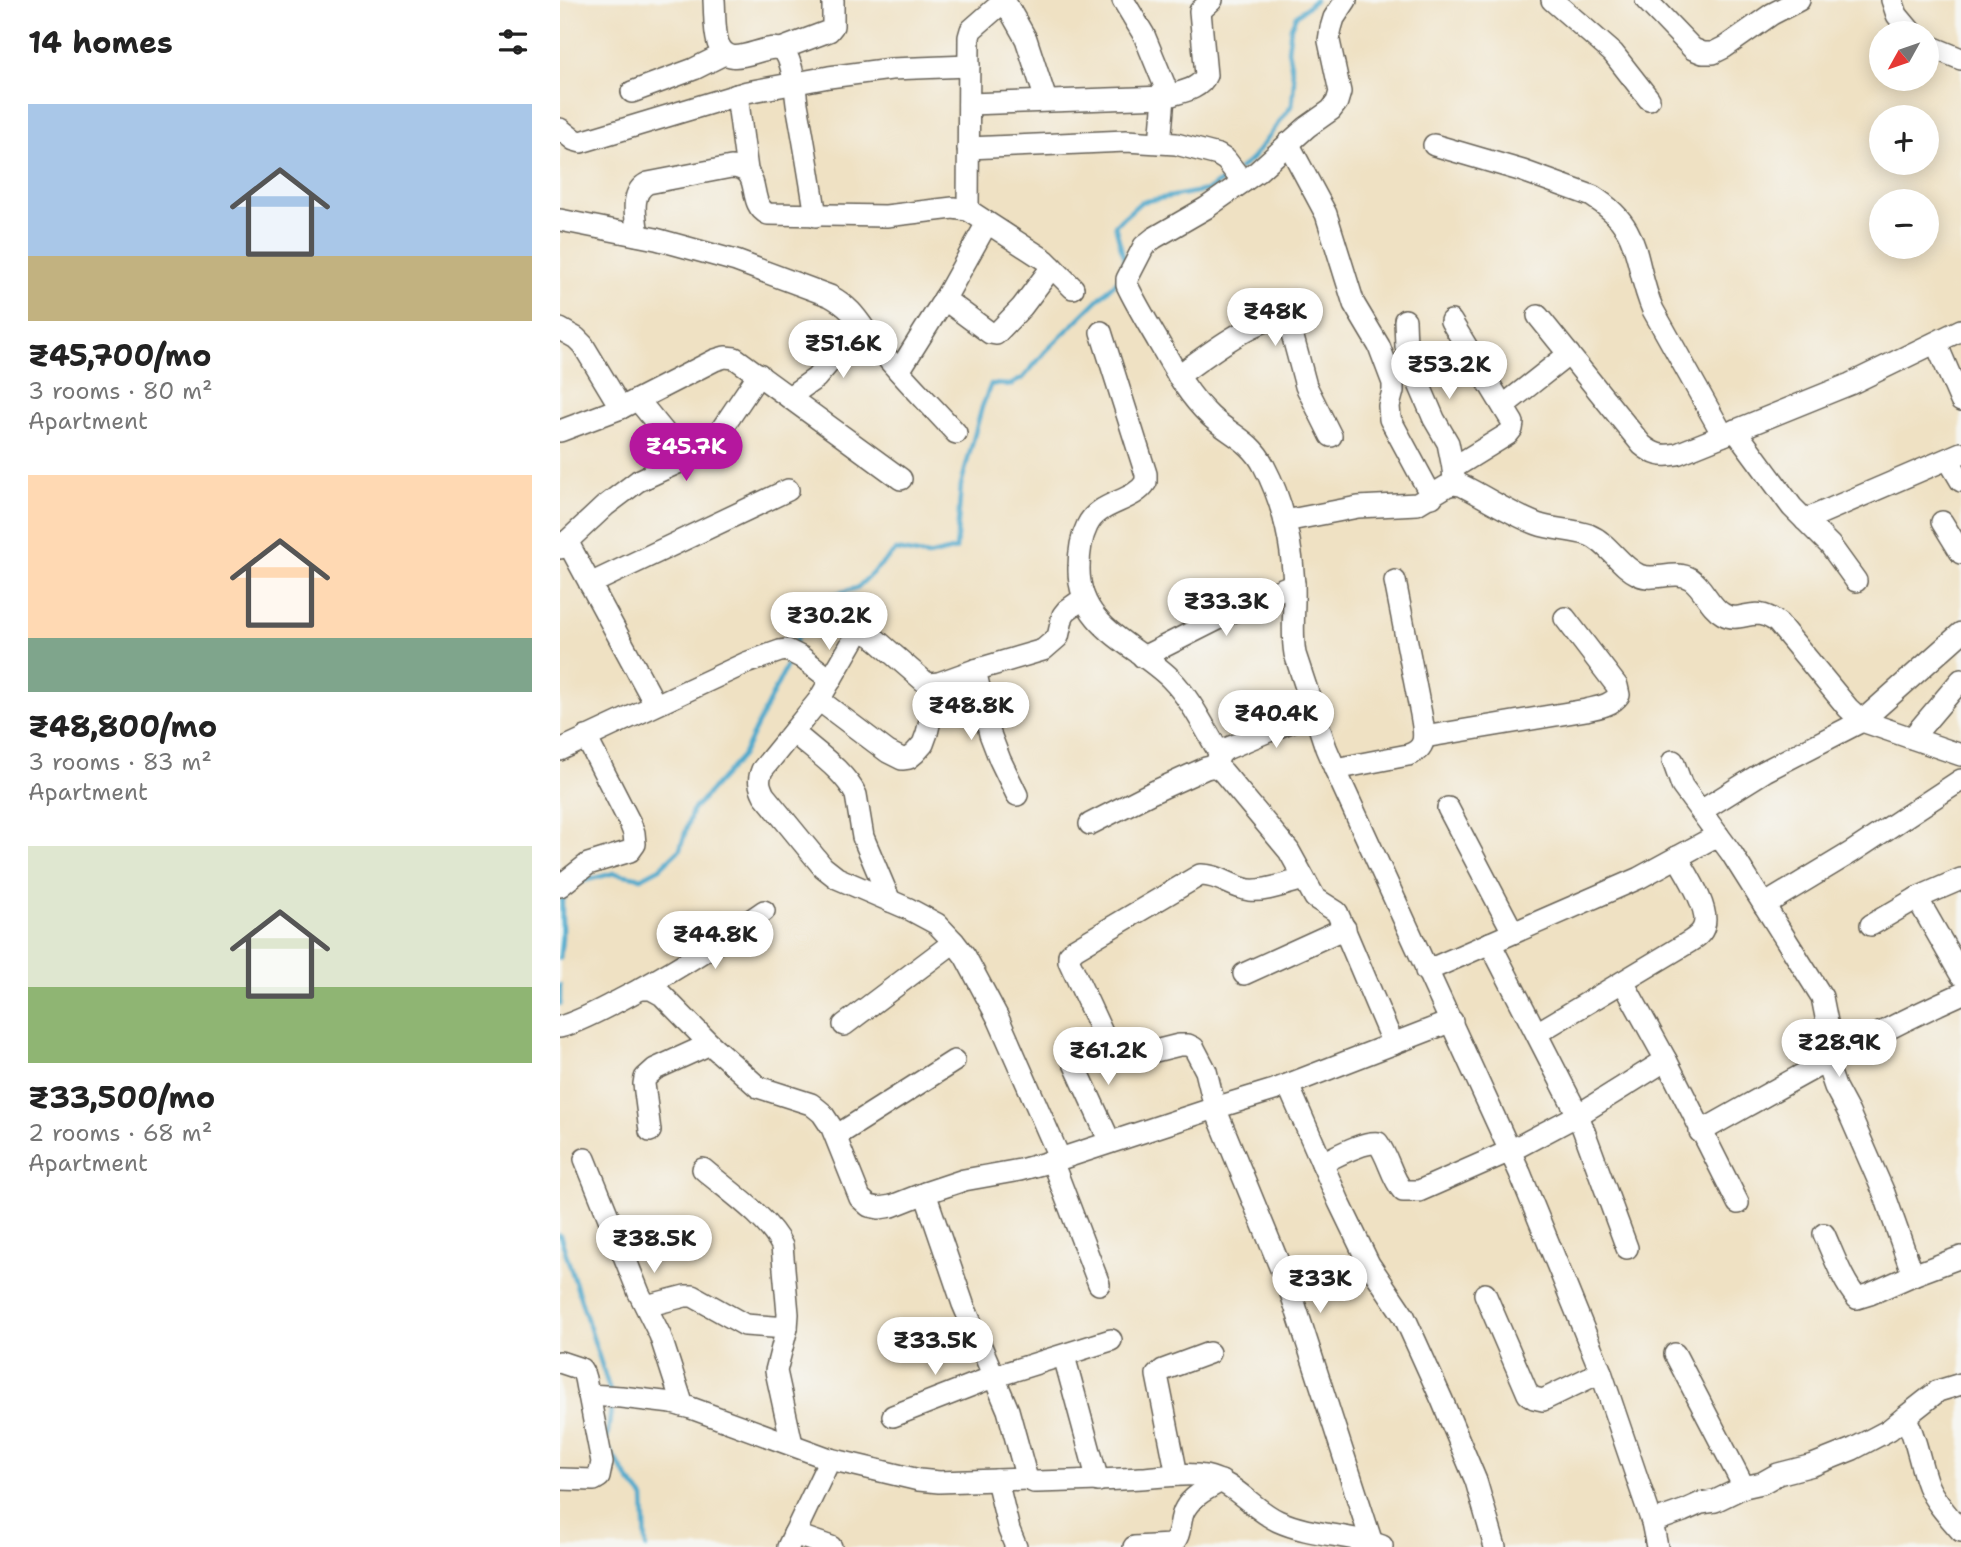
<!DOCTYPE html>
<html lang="en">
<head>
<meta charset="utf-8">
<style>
  :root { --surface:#fff; --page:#f6f6f6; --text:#222; --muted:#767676; --accent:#b5179e }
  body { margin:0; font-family:"Shantell Sans",sans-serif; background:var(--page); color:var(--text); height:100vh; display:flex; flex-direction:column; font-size:26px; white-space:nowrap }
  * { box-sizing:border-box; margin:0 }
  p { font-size:23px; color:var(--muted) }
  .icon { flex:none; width:38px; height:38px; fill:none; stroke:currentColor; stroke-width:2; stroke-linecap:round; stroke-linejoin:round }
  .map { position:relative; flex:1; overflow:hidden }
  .sheet { display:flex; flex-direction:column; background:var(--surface); width:560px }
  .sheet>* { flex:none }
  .needle { width:46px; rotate:230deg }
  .controls { position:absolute; left:1309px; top:21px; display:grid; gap:14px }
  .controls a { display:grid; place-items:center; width:70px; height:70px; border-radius:50%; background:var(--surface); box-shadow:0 4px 18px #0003; font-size:35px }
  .price { position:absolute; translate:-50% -60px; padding:0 16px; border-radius:24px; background:#fff; color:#222; font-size:23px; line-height:46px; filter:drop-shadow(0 2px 4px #0008) }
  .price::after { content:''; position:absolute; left:50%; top:42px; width:21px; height:16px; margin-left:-10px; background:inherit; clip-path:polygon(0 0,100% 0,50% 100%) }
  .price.current { background:var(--accent); color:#fff }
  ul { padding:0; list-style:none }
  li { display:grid; align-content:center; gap:14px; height:371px; padding:0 28px }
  li span { display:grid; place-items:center; height:217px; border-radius:0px; color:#555 }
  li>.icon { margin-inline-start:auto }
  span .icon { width:126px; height:126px; fill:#fffc; stroke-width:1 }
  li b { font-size:30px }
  h2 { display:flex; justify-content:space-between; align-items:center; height:84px; padding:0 28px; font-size:30px }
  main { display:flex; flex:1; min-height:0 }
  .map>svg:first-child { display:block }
</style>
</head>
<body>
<main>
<section class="sheet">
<h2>14 homes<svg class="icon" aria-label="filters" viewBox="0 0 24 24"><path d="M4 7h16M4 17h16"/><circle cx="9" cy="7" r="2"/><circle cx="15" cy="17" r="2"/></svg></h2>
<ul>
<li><span style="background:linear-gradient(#a9c7e8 70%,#c2b280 0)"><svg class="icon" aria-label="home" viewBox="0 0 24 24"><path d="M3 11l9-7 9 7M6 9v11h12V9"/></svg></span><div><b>₹45,700/mo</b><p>3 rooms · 80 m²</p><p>Apartment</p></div></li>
<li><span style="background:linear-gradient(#ffd9b3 75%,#7fa58c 0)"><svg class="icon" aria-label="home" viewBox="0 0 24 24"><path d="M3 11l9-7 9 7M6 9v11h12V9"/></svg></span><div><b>₹48,800/mo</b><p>3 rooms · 83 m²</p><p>Apartment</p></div></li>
<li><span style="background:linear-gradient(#dfe7d0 65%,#8fb573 0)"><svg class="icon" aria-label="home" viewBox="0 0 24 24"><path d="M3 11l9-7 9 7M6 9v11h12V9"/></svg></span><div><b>₹33,500/mo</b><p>2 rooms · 68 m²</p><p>Apartment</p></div></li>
</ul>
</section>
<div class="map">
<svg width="1401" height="1547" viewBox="0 0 1401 1547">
  <rect width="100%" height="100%" fill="#f6f6f2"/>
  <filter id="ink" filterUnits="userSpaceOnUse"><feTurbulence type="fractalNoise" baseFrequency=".0143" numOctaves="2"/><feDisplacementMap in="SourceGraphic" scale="14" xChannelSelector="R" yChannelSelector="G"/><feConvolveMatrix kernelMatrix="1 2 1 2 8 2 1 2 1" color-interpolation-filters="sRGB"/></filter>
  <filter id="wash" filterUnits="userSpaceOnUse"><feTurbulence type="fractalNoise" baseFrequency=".00686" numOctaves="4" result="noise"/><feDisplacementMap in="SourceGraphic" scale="28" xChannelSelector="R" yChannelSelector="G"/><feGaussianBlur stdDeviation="1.57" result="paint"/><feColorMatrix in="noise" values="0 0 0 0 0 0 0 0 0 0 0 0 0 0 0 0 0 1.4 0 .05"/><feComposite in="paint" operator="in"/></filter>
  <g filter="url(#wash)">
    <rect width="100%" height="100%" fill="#efe1c3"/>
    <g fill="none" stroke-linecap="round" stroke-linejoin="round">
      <g stroke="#4ea9cc" stroke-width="4.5">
        <polyline points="679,169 692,159 732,105 734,81 728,50 731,27 736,16 755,0"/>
        <polyline points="562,268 564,259 555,225 581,202 647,190 670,176"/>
        <polyline points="234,647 249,601 297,588 336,550 368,556 396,549 401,485 422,407 431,384 450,385 463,378 486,351 558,280"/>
        <polyline points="20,882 54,873 81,878 100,868 120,849 132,811 182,756 230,659"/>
        <polyline points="0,958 2,938 2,901 8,891"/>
        <polyline points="0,985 0,1004"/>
        <polyline points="0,1235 50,1391"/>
        <polyline points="47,1439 52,1403"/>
        <polyline points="48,1448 69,1480 84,1498 86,1547"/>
      </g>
    </g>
  </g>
  <g filter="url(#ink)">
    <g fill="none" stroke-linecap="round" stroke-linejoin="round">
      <g stroke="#666156" stroke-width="24">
        <g id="minor">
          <path d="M 154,0 C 155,14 154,30 158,43 C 171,78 214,31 227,56 C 234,70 235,89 237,104 C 244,141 250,178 256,216"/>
          <polyline points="444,0 466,39 486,100"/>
          <polyline points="563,0 584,35 605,86 600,143"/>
          <path d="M 786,0 L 774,18 L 771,28 L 769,41 L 780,92 L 777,102 L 771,110 L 747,127 L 697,172 L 646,208 L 594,238 L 584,246 L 567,279 L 567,285 C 576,304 587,322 598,341 C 613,367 627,394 650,416 C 669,434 691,440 704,466 C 723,502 732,544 734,585 C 735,608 731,631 735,654 L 766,748 L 775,769 L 960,1173 L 1041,1372 L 1092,1522 L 1097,1547"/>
          <polyline points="992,0 1053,53 1089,99"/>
          <polyline points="1086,0 1133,49 1143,53 1153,53 1165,47 1212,14 1239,0"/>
          <polyline points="1332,0 1337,15 1352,33"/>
          <polyline points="1367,45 1401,59"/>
          <polyline points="221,49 269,31 273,26 273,0"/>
          <polyline points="72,92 134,69 164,54"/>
          <polyline points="177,95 187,170"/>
          <path d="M 409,104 L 605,97 C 619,92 640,90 646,75 L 640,11 L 652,0"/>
          <polyline points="0,129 14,140 21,142 187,92 269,77 331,69 409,66"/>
          <polyline points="728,143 766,214 794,304 819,346 833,383 833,391 829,406 830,419 872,497"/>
          <path d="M 874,145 L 963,171 L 1032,196 C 1085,229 1072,262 1093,310 L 1163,435"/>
          <polyline points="408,148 566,141 616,144 658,155 666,160 683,182"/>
          <polyline points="408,210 409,37 411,30 444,1"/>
          <path d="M 0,220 L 96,239 L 176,261 L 270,296 C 296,310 300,326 318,347 C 342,377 370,404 396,433"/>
          <path d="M 78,235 C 76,218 69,192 88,183 L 171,167 C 205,168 185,203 208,214 L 326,216 L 393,208 L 408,210 L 485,260 L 513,288"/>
          <polyline points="384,299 430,333 436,334 462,307 492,267"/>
          <path d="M 978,316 L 1082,445 C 1094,455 1102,457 1117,454 L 1290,384 L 1401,330"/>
          <polyline points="845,320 846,346 850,363 874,419 888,443 893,468 894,482"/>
          <polyline points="891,321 953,423 952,429 948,434 893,468"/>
          <polyline points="0,329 16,338 23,345 61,408"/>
          <path d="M 541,332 L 586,474 L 586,482 C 573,503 538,501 527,526 C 521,538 519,554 519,568 C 518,627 574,643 610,678 C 631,699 645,729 660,754"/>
          <polyline points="1376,343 1401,401"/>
          <polyline points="339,371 388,293 427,223"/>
          <path d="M 618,376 C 637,362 697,316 719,320 C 725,321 728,325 731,330 L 746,386 L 771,436"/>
          <polyline points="229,397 256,378 301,325"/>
          <polyline points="78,400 126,459"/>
          <polyline points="943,406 1009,354"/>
          <polyline points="1175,430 1232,507 1270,545 1296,581"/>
          <polyline points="0,431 61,408 155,360 165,357 175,358 341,479"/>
          <polyline points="1388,459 1401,481"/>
          <polyline points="1245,520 1401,453"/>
          <path d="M 725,521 L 798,507 L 857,504 L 887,486 L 894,484 L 901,485 C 926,497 950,514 977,524 C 993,530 1012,529 1029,535 C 1049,543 1059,566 1079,575 C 1095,582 1115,569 1131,579 C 1144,588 1149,606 1163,614 C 1182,625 1193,603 1218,623 L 1288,708 L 1302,721 L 1401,755"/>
          <polyline points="1382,522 1401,553"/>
          <polyline points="7,541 95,704"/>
          <polyline points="0,548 45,506 78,481 126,459 155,439 199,374"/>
          <polyline points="30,584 228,490"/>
          <polyline points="583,657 696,600 734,584"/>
          <polyline points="415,670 430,734 440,760 457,795"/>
          <polyline points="259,700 328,752 342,759 349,758 355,753 363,744 367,733 379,683"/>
          <path d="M 233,732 C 254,751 284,770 296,795 L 303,837 L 330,901"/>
          <path d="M 864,737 L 1026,710 C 1038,707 1051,706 1059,695 L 1057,686 L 1005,618"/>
          <polyline points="1352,738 1401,680"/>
          <polyline points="0,750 186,663 220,651 227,650 241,657 271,680"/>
          <polyline points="1113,761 1122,786 1172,854 1262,997 1268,1027 1266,1061 1275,1087 1289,1113 1324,1193 1353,1275"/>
          <polyline points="656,764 660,754 666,749 754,712"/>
          <path d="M 775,769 L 848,755 C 869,748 864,733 861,714 L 835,581"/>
          <polyline points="888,808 953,932"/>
          <polyline points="1141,811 1205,771 1302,721 1401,633"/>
          <polyline points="530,824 591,793 646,768 655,766 663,772 729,851 755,898 777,912 833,1044"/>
          <path d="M 744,879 C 727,883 706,892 689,890 C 671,887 658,874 640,875 L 515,949 L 509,955 L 509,961 L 551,1052 L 558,1058 L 567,1058 L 619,1045 L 628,1045 L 634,1048 L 646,1071 L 655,1108 L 732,1296 L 812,1543"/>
          <polyline points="0,886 28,864 70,851 75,844 74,833 70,823 26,737"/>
          <polyline points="1357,898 1401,975"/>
          <polyline points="1204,905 1292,852 1401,780"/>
          <polyline points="1311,925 1357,898 1401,879"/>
          <polyline points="930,943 1018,1115 1067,1248"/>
          <polyline points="866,971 1079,878 1158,835"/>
          <polyline points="684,974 785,928"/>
          <polyline points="1063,982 1106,1060 1178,1203"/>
          <polyline points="81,989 91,989 102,995 150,1044 198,1087 251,1104 262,1113 272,1128 300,1198 309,1206 319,1208 332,1206 365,1193 404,1180 460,1170 500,1159 655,1108 714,1090 892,1021"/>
          <polyline points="284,1025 394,942"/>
          <path d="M 0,1027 C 21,1021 40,1010 60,1000 C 110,974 157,944 204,911"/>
          <path d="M 977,1033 L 1129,942 C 1135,938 1142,934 1144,926 C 1150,908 1126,873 1117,857"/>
          <polyline points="507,1048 550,1142"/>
          <polyline points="728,1085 779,1202 809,1264 844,1316 882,1400 916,1481 935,1547"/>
          <polyline points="90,1131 84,1084 85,1078 95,1069 150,1044"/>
          <path d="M 1140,1132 C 1226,1084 1311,1034 1401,994"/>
          <polyline points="276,1136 394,1061"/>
          <polyline points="25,1159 79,1293 100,1335 123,1406"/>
          <path d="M 500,1159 L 438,1018 L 405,956 L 394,942 L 377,924 L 349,909 L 277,878 L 263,867 L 204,795 C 199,785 198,780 202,770 L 259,700 L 296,636 L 301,633 L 306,633 L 312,636 L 365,682 L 371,684 L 379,683 L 415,670 L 483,650 L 498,637 L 503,615 L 507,610 L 524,598"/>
          <polyline points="492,1161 539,1284"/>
          <path d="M 762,1163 C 777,1156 803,1141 818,1143 C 829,1158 831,1177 843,1191 L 859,1191 L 950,1151 L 1018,1115 L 1106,1060"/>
          <path d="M 143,1169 C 166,1189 209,1218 222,1246 L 228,1314 L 227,1328 L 216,1371 L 232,1444"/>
          <path d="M 365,1193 L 403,1304 L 448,1410 L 467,1479 L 474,1482 C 509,1481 545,1480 581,1478 C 602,1477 625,1472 645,1476 C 675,1482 692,1509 718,1521 C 751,1536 788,1534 822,1546"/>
          <path d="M 1264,1234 C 1273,1254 1283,1282 1297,1298 L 1310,1294 L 1353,1275 L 1401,1257"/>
          <polyline points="925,1294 968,1394 974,1398 983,1400 1041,1372"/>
          <polyline points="86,1306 125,1296 133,1296 185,1325 227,1328"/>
          <polyline points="1115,1354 1184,1487"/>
          <polyline points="504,1356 538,1481"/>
          <path d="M 0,1362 L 21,1369 C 27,1377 25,1387 29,1395 L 61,1397 L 112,1403 L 131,1408 L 270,1459 L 359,1480 L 379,1482 L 467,1479"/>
          <path d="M 1401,1384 L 1378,1391 L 1345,1417 C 1357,1438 1359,1463 1368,1486 C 1375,1502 1389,1517 1401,1531"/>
          <polyline points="333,1416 433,1377 551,1340"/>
          <polyline points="617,1475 597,1375 603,1370 649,1353"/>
          <polyline points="0,1479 34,1480 39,1477 42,1462 29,1395"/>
          <polyline points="437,1480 449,1530 456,1547"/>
          <polyline points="1092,1522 1123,1511 1141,1503 1155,1501 1184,1487 1202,1483 1218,1474 1253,1465 1293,1449 1329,1430 1345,1417"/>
          <polyline points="234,1534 271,1547"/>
          <polyline points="228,1547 270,1459"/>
          <path d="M 574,1547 L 611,1545 C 623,1535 618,1521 625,1509 C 632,1496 649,1488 661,1481"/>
        </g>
      </g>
      <use href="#minor" stroke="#fff" stroke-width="21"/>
    </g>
  </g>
</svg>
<div class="controls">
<a><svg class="needle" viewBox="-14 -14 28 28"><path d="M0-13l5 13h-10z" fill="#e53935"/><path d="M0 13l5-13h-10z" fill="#767676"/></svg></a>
<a>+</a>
<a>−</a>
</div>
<b class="price" style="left:715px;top:348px">₹48K</b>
<b class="price" style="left:283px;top:380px">₹51.6K</b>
<b class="price" style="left:889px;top:401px">₹53.2K</b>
<b class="price current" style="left:126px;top:483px">₹45.7K</b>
<b class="price" style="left:666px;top:638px">₹33.3K</b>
<b class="price" style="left:269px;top:652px">₹30.2K</b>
<b class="price" style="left:411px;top:742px">₹48.8K</b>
<b class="price" style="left:716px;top:750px">₹40.4K</b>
<b class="price" style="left:155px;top:971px">₹44.8K</b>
<b class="price" style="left:1279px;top:1079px">₹28.9K</b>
<b class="price" style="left:548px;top:1087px">₹61.2K</b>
<b class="price" style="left:94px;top:1275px">₹38.5K</b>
<b class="price" style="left:760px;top:1315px">₹33K</b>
<b class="price" style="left:375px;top:1377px">₹33.5K</b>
</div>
</main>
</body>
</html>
